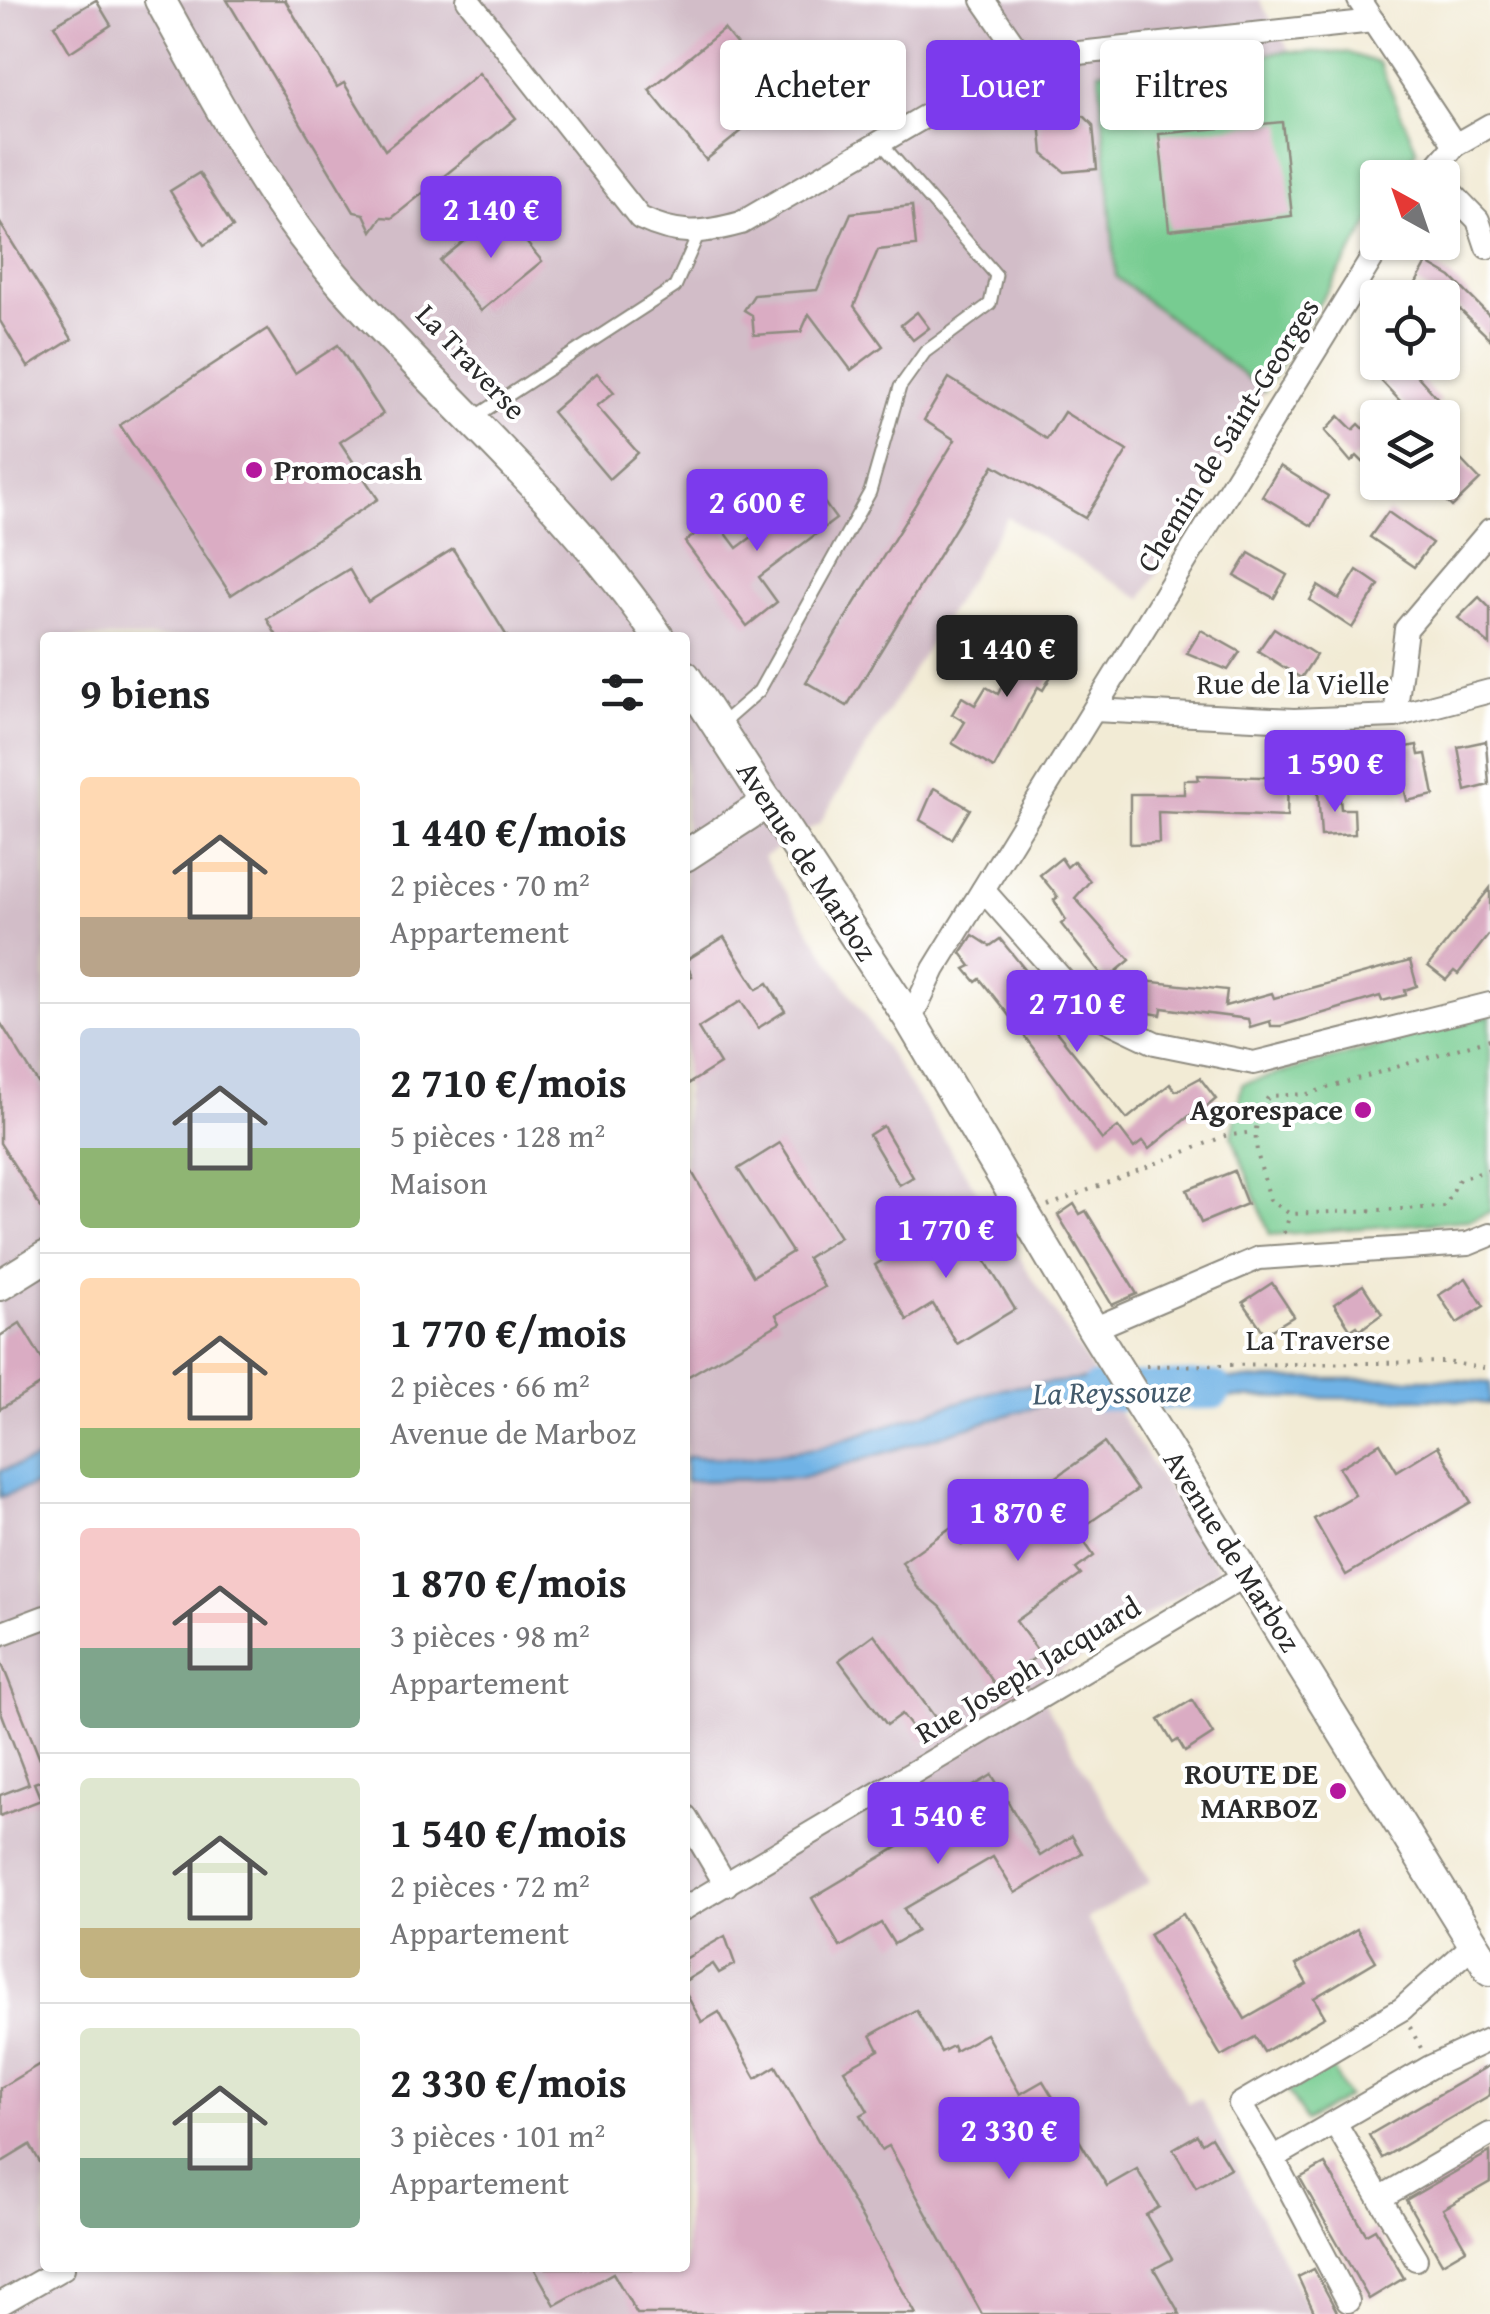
<!DOCTYPE html>
<html lang="fr">
<head>
<meta charset="utf-8">
<style>
  :root { --surface:#fff; --page:#f2f2f2; --text:#202124; --muted:#757577; --line:#e0e0e0; --accent:#7c3aed }
  body { margin:0; font-family:"Gentium Book Plus",serif; background:var(--page); color:var(--text); height:100vh; display:flex; flex-direction:column; font-size:38px; white-space:nowrap }
  * { box-sizing:border-box; margin:0 }
  p { font-size:32px; color:var(--muted) }
  .icon { flex:none; width:55px; height:55px; fill:none; stroke:currentColor; stroke-width:2; stroke-linecap:round; stroke-linejoin:round }
  .map { position:relative; flex:1; overflow:hidden }
  .drawer { position:absolute; left:40px; top:632px; width:650px; height:1640px; display:flex; flex-direction:column; background:var(--surface); border-radius:10px; box-shadow:0 2px 8px #0004 }
  .drawer>* { flex:none }
  .banner { position:absolute; left:720px; top:40px; width:620px; height:90px; display:flex; gap:20px }
  .needle { width:65px; rotate:320deg }
  .buttons { position:absolute; left:1360px; top:160px; display:grid; gap:20px }
  .buttons a { display:grid; place-items:center; width:100px; height:100px; border-radius:10px; background:var(--surface); box-shadow:0 2px 8px #0004; font-size:50px }
  .price { position:absolute; translate:-50% -85px; padding:0 22px; border-radius:10px; background:var(--accent); color:#fff; font-size:32px; line-height:65px; filter:drop-shadow(0 2px 5px #0008) }
  .price::after { content:''; position:absolute; left:50%; top:60px; width:30px; height:22px; margin-left:-15px; background:inherit; clip-path:polygon(0 0,100% 0,50% 100%) }
  .price.on { background:#222; color:#fff }
  ul { padding:0; list-style:none }
  li { display:flex; align-items:center; gap:30px; height:250px; padding:0 40px }
  li+li { border-top:2px solid var(--line) }
  li span { display:grid; place-items:center; flex:none; width:280px; height:200px; border-radius:10px; color:#555 }
  li>.icon { margin-inline-start:auto }
  span .icon { width:120px; height:120px; fill:#fffc; stroke-width:1 }
  li b { font-size:42px }
  h2 { display:flex; justify-content:space-between; align-items:center; height:120px; padding:0 40px; font-size:42px }
  .tag { padding:0 35px; border-radius:10px; background:var(--surface); box-shadow:0 2px 8px #0004; font-size:35px; line-height:90px }
  .tag.on { background:var(--accent); color:#fff }
  .map>svg:first-child { display:block }
</style>
</head>
<body>
<div class="map">
<svg width="1490" height="2314" viewBox="0 0 1490 2314">
  <rect width="100%" height="100%" fill="#fff"/>
  <filter id="ink" filterUnits="userSpaceOnUse"><feTurbulence type="fractalNoise" baseFrequency=".01" numOctaves="2"/><feDisplacementMap in="SourceGraphic" scale="20" xChannelSelector="R" yChannelSelector="G"/><feConvolveMatrix kernelMatrix="1 2 1 2 8 2 1 2 1" color-interpolation-filters="sRGB"/></filter>
  <filter id="wash" filterUnits="userSpaceOnUse"><feTurbulence type="fractalNoise" baseFrequency=".0048" numOctaves="4" result="noise"/><feDisplacementMap in="SourceGraphic" scale="40" xChannelSelector="R" yChannelSelector="G"/><feGaussianBlur stdDeviation="2.25" result="paint"/><feColorMatrix in="noise" values="0 0 0 0 0 0 0 0 0 0 0 0 0 0 0 0 0 1.4 0 .05"/><feComposite in="paint" operator="in"/></filter>
  <g filter="url(#wash)">
    <rect width="100%" height="100%" fill="#f2ebd5"/>
    <path fill="#d2bdc8" fill-rule="evenodd" d="M 0,0 L 1259,0 L 1290,51 L 1099,72 L 1116,277 L 1264,391 L 1142,599 L 1007,517 L 820,823 L 763,857 L 1219,1569 L 1036,1687 L 1150,1882 L 1087,1919 L 1188,2103 L 1201,2098 L 1310,2314 L 0,2314 ZM 45,638 L 685,638 L 685,2268 L 45,2268 Z"/>
    <g fill="#77cc91" stroke="#517c5e" stroke-width="2.5">
      <polygon points="1290,51 1348,53 1379,63 1417,150 1399,177 1378,178 1377,212 1264,391 1116,277 1099,71"/>
      <polygon points="1490,1015 1490,1212 1470,1220 1270,1235 1232,1136 1242,1084"/>
      <polygon points="1331,2066 1348,2097 1306,2121 1288,2091"/>
    </g>
    <g fill="#70b2e5" stroke="#4e6e88" stroke-width="2.5">
      <polygon points="1113,1376 1130,1399 1040,1405 802,1478 685,1481 685,1457 744,1458 817,1448 1003,1388"/>
      <polygon points="1444,1379 1490,1383 1490,1404 1447,1399 1165,1397 1153,1379"/>
      <polygon points="45,1457 45,1482 0,1497 0,1471"/>
    </g>
    <g fill="none" stroke-linecap="round" stroke-linejoin="round">
      <polyline stroke="#70b2e5" stroke-width="38" points="1098,1392 1213,1390"/>
    </g>
    <g id="blocks">
      <g fill="#daacc3">
        <polygon points="96,0 111,25 70,52 54,25"/>
        <polygon points="227,0 285,0 337,87 344,83 385,150 479,73 516,118 392,218 382,217 372,231 364,214 354,212"/>
        <polygon points="724,29 781,99 706,160 649,90"/>
        <polygon points="1084,116 1093,125 1097,169 1065,172 1043,154 1040,121"/>
        <polygon points="1282,122 1292,216 1169,230 1159,134"/>
        <polygon points="199,173 233,227 204,245 170,191"/>
        <polygon points="912,206 916,246 878,250 854,306 883,346 851,370 809,314 801,332 754,335 752,315 744,310 754,295 817,290 851,213"/>
        <polygon points="500,211 542,261 481,311 440,261"/>
        <polygon points="0,223 72,339 28,367 0,321"/>
        <polygon points="1427,263 1451,277 1490,316 1490,339 1447,297 1445,301 1416,283"/>
        <polygon points="917,312 929,328 913,340 901,325"/>
        <polygon points="267,329 295,373 338,345 383,414 340,442 378,499 231,595 120,425"/>
        <polygon points="1384,362 1405,362 1440,401 1416,418 1373,372"/>
        <polygon points="597,373 614,392 597,406 638,453 609,479 552,412"/>
        <polygon points="949,378 1047,439 1064,412 1127,451 1085,518 994,465 847,706 806,682 955,440 924,420"/>
        <polygon points="1339,416 1353,430 1359,424 1378,442 1378,459 1369,468 1357,456 1351,462 1325,431"/>
        <polygon points="1461,460 1480,480 1452,507 1433,488"/>
        <polygon points="1280,466 1328,496 1312,526 1262,496"/>
        <polygon points="815,490 836,519 759,577 777,602 747,626 685,542 715,519 737,548"/>
        <polygon points="1388,512 1432,543 1414,567 1370,537"/>
        <polygon points="453,549 508,638 278,638 267,619 349,569 368,602"/>
        <polygon points="1249,553 1287,575 1274,598 1235,576"/>
        <polygon points="1357,570 1379,585 1352,628 1310,600 1318,586 1339,599"/>
        <polygon points="1479,597 1490,608 1490,645 1458,618"/>
        <polygon points="1274,628 1316,655 1301,678 1258,651"/>
        <polygon points="1042,629 1065,642 1056,656 1061,659 1043,690 1038,687 994,768 952,743 965,722 952,714 962,697 975,705 986,687 998,694 1025,638 1034,643"/>
        <polygon points="1201,630 1240,652 1228,670 1187,653"/>
        <polygon points="1486,741 1489,785 1466,791 1458,747"/>
        <polygon points="1417,745 1419,755 1426,754 1434,795 1407,801 1396,749"/>
        <polygon points="1198,775 1288,778 1287,817 1158,812 1159,843 1130,844 1130,794 1184,794 1184,780 1199,780"/>
        <polygon points="934,788 970,809 952,839 920,820"/>
        <polygon points="1339,788 1341,809 1354,809 1355,834 1321,836 1318,790"/>
        <polygon points="1061,858 1067,867 1074,861 1090,881 1075,898 1130,960 1106,980 1061,924 1066,920 1054,900 1058,897 1040,875"/>
        <polygon points="1490,888 1490,933 1458,974 1454,971 1446,980 1428,966"/>
        <polygon points="973,935 990,946 1000,939 1014,956 1030,976 1027,979 1035,990 1030,994 1034,1004 1127,1119 1170,1084 1176,1091 1200,1078 1216,1099 1197,1115 1194,1112 1149,1149 1143,1141 1134,1148 1118,1127 1102,1140 1007,1013 980,979 976,982 965,969 971,966 961,953"/>
        <polygon points="724,937 757,989 768,983 785,1011 758,1028 741,1001 698,1028 720,1064 685,1086 685,980 692,976 685,961"/>
        <polygon points="1410,961 1417,986 1405,990 1406,995 1382,1001 1380,996 1281,1026 1271,1026 1270,1021 1250,1027 1248,1019 1162,1008 1161,1015 1133,1010 1134,1003 1122,1001 1126,979 1227,990 1225,1006 1272,993 1274,998"/>
        <polygon points="0,1022 45,1094 45,1214 0,1143"/>
        <polygon points="883,1126 913,1177 899,1185 869,1135"/>
        <polygon points="780,1143 840,1237 807,1258 824,1287 776,1315 780,1323 685,1378 685,1160 753,1276 792,1252 738,1169"/>
        <polygon points="1234,1171 1247,1204 1201,1223 1187,1190"/>
        <polygon points="1074,1204 1080,1214 1086,1211 1137,1294 1112,1305 1058,1215"/>
        <polygon points="957,1215 1015,1309 957,1344 933,1304 907,1320 875,1265"/>
        <polygon points="1466,1278 1484,1306 1457,1323 1439,1295"/>
        <polygon points="1272,1283 1294,1316 1265,1334 1243,1302"/>
        <polygon points="1363,1285 1382,1314 1360,1330 1357,1326 1351,1330 1334,1304"/>
        <polygon points="20,1323 45,1364 45,1382 0,1409 0,1336"/>
        <polygon points="1104,1443 1137,1490 1077,1531 1094,1556 1076,1569 1081,1575 1016,1621 1040,1654 1016,1671 1027,1687 1005,1699 941,1607 917,1587 902,1562 950,1528 962,1545"/>
        <polygon points="1380,1443 1397,1471 1438,1446 1471,1502 1346,1575 1314,1519 1355,1495 1339,1468"/>
        <polygon points="874,1634 942,1727 922,1741 902,1714 887,1725 839,1660"/>
        <polygon points="0,1659 45,1772 45,1779 34,1783 41,1800 0,1816 0,1795 29,1784 0,1709"/>
        <polygon points="1192,1700 1213,1734 1185,1752 1178,1740 1173,1743 1159,1720"/>
        <polygon points="992,1775 1040,1856 1072,1836 1082,1853 1015,1893 993,1857 904,1909 917,1931 894,1944 881,1923 840,1947 812,1898 979,1799 972,1787"/>
        <polygon points="1183,1914 1245,2019 1307,1984 1296,1965 1357,1929 1376,1961 1314,1998 1325,2017 1264,2052 1255,2037 1221,2056 1149,1934"/>
        <polygon points="725,1936 735,1964 719,1973 713,1964 685,1981 685,1959"/>
        <polygon points="685,1992 702,2022 719,2012 756,2078 776,2066 916,2314 637,2314 613,2273 555,2305 534,2268 685,2268"/>
        <polygon points="916,2010 941,2052 953,2046 955,2051 986,2034 1020,2094 1043,2081 1107,2186 1137,2169 1159,2207 1146,2215 1172,2259 1154,2269 1180,2314 982,2314 889,2146 881,2150 861,2115 868,2111 844,2070 879,2050 871,2035"/>
        <polygon points="45,2061 45,2171 30,2145 0,2163 0,2088"/>
        <polygon points="1490,2065 1490,2095 1382,2158 1369,2135"/>
        <polygon points="1197,2135 1202,2143 1211,2137 1230,2168 1196,2187 1173,2149"/>
        <polygon points="1490,2152 1490,2182 1443,2209 1466,2249 1442,2263 1406,2200"/>
        <polygon points="1325,2164 1366,2234 1375,2229 1404,2278 1369,2299 1300,2178"/>
        <polygon points="1314,2269 1335,2308 1338,2314 1315,2314 1298,2277"/>
      </g>
    </g>
  </g>
  <g filter="url(#ink)">
    <use href="#blocks" fill-opacity="0" stroke="#8e8b80" stroke-width="2.5"/>
    <g fill="none" stroke-linecap="round" stroke-linejoin="round">
      <g stroke="#8e8b80" stroke-width="15">
        <g id="lane">
          <polyline points="475,417 675,287 698,235"/>
          <polyline points="719,726 759,691 870,492 900,387 925,352 990,304 996,275 880,142"/>
        </g>
      </g>
      <g stroke="#8e8b80" stroke-width="26">
        <g id="street">
          <path d="M 468,0 L 640,218 C 678,236 701,234 741,223 L 1024,59 L 1373,21"/>
          <polyline points="983,0 1024,59"/>
          <polyline points="1359,0 1455,145"/>
          <polyline points="1427,178 1455,145 1490,125"/>
          <polyline points="1442,183 1478,220 1487,247"/>
          <polyline points="1094,710 1294,720 1395,716 1490,691"/>
          <polyline points="1395,716 1406,629 1490,530"/>
          <polyline points="983,890 1092,1013 1155,1043 1254,1063 1490,1004"/>
          <polyline points="910,1020 934,969 1382,242"/>
          <polyline points="1093,1329 1259,1258 1468,1244 1490,1235"/>
          <polyline points="0,1634 45,1617"/>
          <polyline points="685,1816 726,1885"/>
          <polyline points="685,1908 1246,1575"/>
          <polyline points="1474,1944 1402,2009 1240,2104 1273,2158 1430,2067 1490,2039"/>
          <polyline points="1335,2123 1416,2259"/>
          <polyline points="1273,2158 1348,2301"/>
          <polyline points="1380,2198 1490,2134"/>
          <polyline points="0,2304 63,2268"/>
        </g>
      </g>
      <g stroke="#8e8b80" stroke-width="34">
        <g id="secondary">
          <path d="M 160,0 C 213,95 263,193 335,276 C 440,397 569,503 659,638"/>
          <polyline points="685,676 910,1020 1093,1329 1490,1970"/>
          <polyline points="685,856 768,802"/>
          <polyline points="0,1285 45,1257"/>
        </g>
      </g>
      <g stroke="#8e8b80" stroke-width="4" stroke-dasharray="2.5 8" stroke-linecap="butt">
        <path d="M 1490,1039 L 1307,1094 L 1269,1096 C 1244,1133 1260,1159 1270,1200 L 1290,1214 L 1445,1207 L 1459,1179 L 1490,1170"/>
        <polyline points="1048,1206 1225,1136 1253,1132"/>
        <polyline points="1284,1233 1290,1214"/>
        <polyline points="1146,1366 1446,1362 1490,1369"/>
        <polyline points="1410,2027 1422,2050"/>
      </g>
      <use href="#lane" stroke="#fff" stroke-width="11"/>
      <use href="#street" stroke="#fff" stroke-width="22"/>
      <use href="#secondary" stroke="#fff" stroke-width="30"/>
    </g>
  </g>
  <g fill="#b5179e" stroke="#fff" stroke-width="4">
    <circle cx="254" cy="470" r="10"/>
    <circle cx="1363" cy="1110" r="10"/>
    <circle cx="1338" cy="1791" r="10"/>
  </g>
  <g text-anchor="middle" stroke-width="8" stroke-linejoin="round" paint-order="stroke">
    <g font-size="30" fill="#2b2b2b" stroke="#fff">
      <text transform="translate(471 362) rotate(47)" y="10">La Traverse</text>
      <text transform="translate(1228 435) rotate(-58)" y="10">Chemin de Saint-Georges</text>
      <text x="1293" y="694">Rue de la Vielle</text>
      <text transform="translate(807 861) rotate(57)" y="10">Avenue de Marboz</text>
      <text x="1318" y="1350">La Traverse</text>
      <text transform="translate(1232 1551) rotate(58)" y="10">Avenue de Marboz</text>
      <text transform="translate(1028 1670) rotate(-31)" y="10">Rue Joseph Jacquard</text>
    </g>
    <g font-size="30" font-weight="bold" fill="#2b2b2b" stroke="#fff" text-anchor="end">
      <text x="274" y="480" text-anchor="start">Promocash</text>
      <text x="1343" y="1120">Agorespace</text>
      <text x="1318" y="1784">ROUTE DE<tspan x="1318" dy="34">MARBOZ</tspan></text>
    </g>
    <g font-size="32" font-style="italic" fill="#435a6c" stroke="#fff">
      <text transform="translate(1112 1392) rotate(-1)" y="11">La Reyssouze</text>
    </g>
  </g>
</svg>
<div class="buttons">
<a><svg class="needle" viewBox="-14 -14 28 28"><path d="M0-13l5 13h-10z" fill="#e53935"/><path d="M0 13l5-13h-10z" fill="#757577"/></svg></a>
<a><svg class="icon" aria-label="locate" viewBox="0 0 24 24"><circle cx="12" cy="12" r="6"/><path d="M12 2v4M12 18v4M2 12h4M18 12h4"/></svg></a>
<a><svg class="icon" aria-label="layers" viewBox="0 0 24 24"><path d="M12 4l9 5-9 5-9-5zM3 14l9 5 9-5"/></svg></a>
</div>
<b class="price" style="left:491px;top:261px">2 140 €</b>
<b class="price" style="left:757px;top:554px">2 600 €</b>
<b class="price on" style="left:1007px;top:700px">1 440 €</b>
<b class="price" style="left:1335px;top:815px">1 590 €</b>
<b class="price" style="left:1077px;top:1055px">2 710 €</b>
<b class="price" style="left:946px;top:1281px">1 770 €</b>
<b class="price" style="left:1018px;top:1564px">1 870 €</b>
<b class="price" style="left:938px;top:1867px">1 540 €</b>
<b class="price" style="left:1009px;top:2182px">2 330 €</b>
<div class="banner">
<a class="tag">Acheter</a>
<a class="tag on">Louer</a>
<a class="tag">Filtres</a>
</div>
<section class="drawer">
<h2>9 biens<svg class="icon" aria-label="filters" viewBox="0 0 24 24"><path d="M4 7h16M4 17h16"/><circle cx="9" cy="7" r="2"/><circle cx="15" cy="17" r="2"/></svg></h2>
<ul>
<li><span style="background:linear-gradient(#ffd9b3 70%,#b9a48a 0)"><svg class="icon" aria-label="home" viewBox="0 0 24 24"><path d="M3 11l9-7 9 7M6 9v11h12V9"/></svg></span><div><b>1 440 €/mois</b><p>2 pièces · 70 m²</p><p>Appartement</p></div></li>
<li><span style="background:linear-gradient(#c9d6e8 60%,#8fb573 0)"><svg class="icon" aria-label="home" viewBox="0 0 24 24"><path d="M3 11l9-7 9 7M6 9v11h12V9"/></svg></span><div><b>2 710 €/mois</b><p>5 pièces · 128 m²</p><p>Maison</p></div></li>
<li><span style="background:linear-gradient(#ffd9b3 75%,#8fb573 0)"><svg class="icon" aria-label="home" viewBox="0 0 24 24"><path d="M3 11l9-7 9 7M6 9v11h12V9"/></svg></span><div><b>1 770 €/mois</b><p>2 pièces · 66 m²</p><p>Avenue de Marboz</p></div></li>
<li><span style="background:linear-gradient(#f6c9c9 60%,#7fa58c 0)"><svg class="icon" aria-label="home" viewBox="0 0 24 24"><path d="M3 11l9-7 9 7M6 9v11h12V9"/></svg></span><div><b>1 870 €/mois</b><p>3 pièces · 98 m²</p><p>Appartement</p></div></li>
<li><span style="background:linear-gradient(#dfe7d0 75%,#c2b280 0)"><svg class="icon" aria-label="home" viewBox="0 0 24 24"><path d="M3 11l9-7 9 7M6 9v11h12V9"/></svg></span><div><b>1 540 €/mois</b><p>2 pièces · 72 m²</p><p>Appartement</p></div></li>
<li><span style="background:linear-gradient(#dfe7d0 65%,#7fa58c 0)"><svg class="icon" aria-label="home" viewBox="0 0 24 24"><path d="M3 11l9-7 9 7M6 9v11h12V9"/></svg></span><div><b>2 330 €/mois</b><p>3 pièces · 101 m²</p><p>Appartement</p></div></li>
</ul>
</section>
</div>
</body>
</html>
